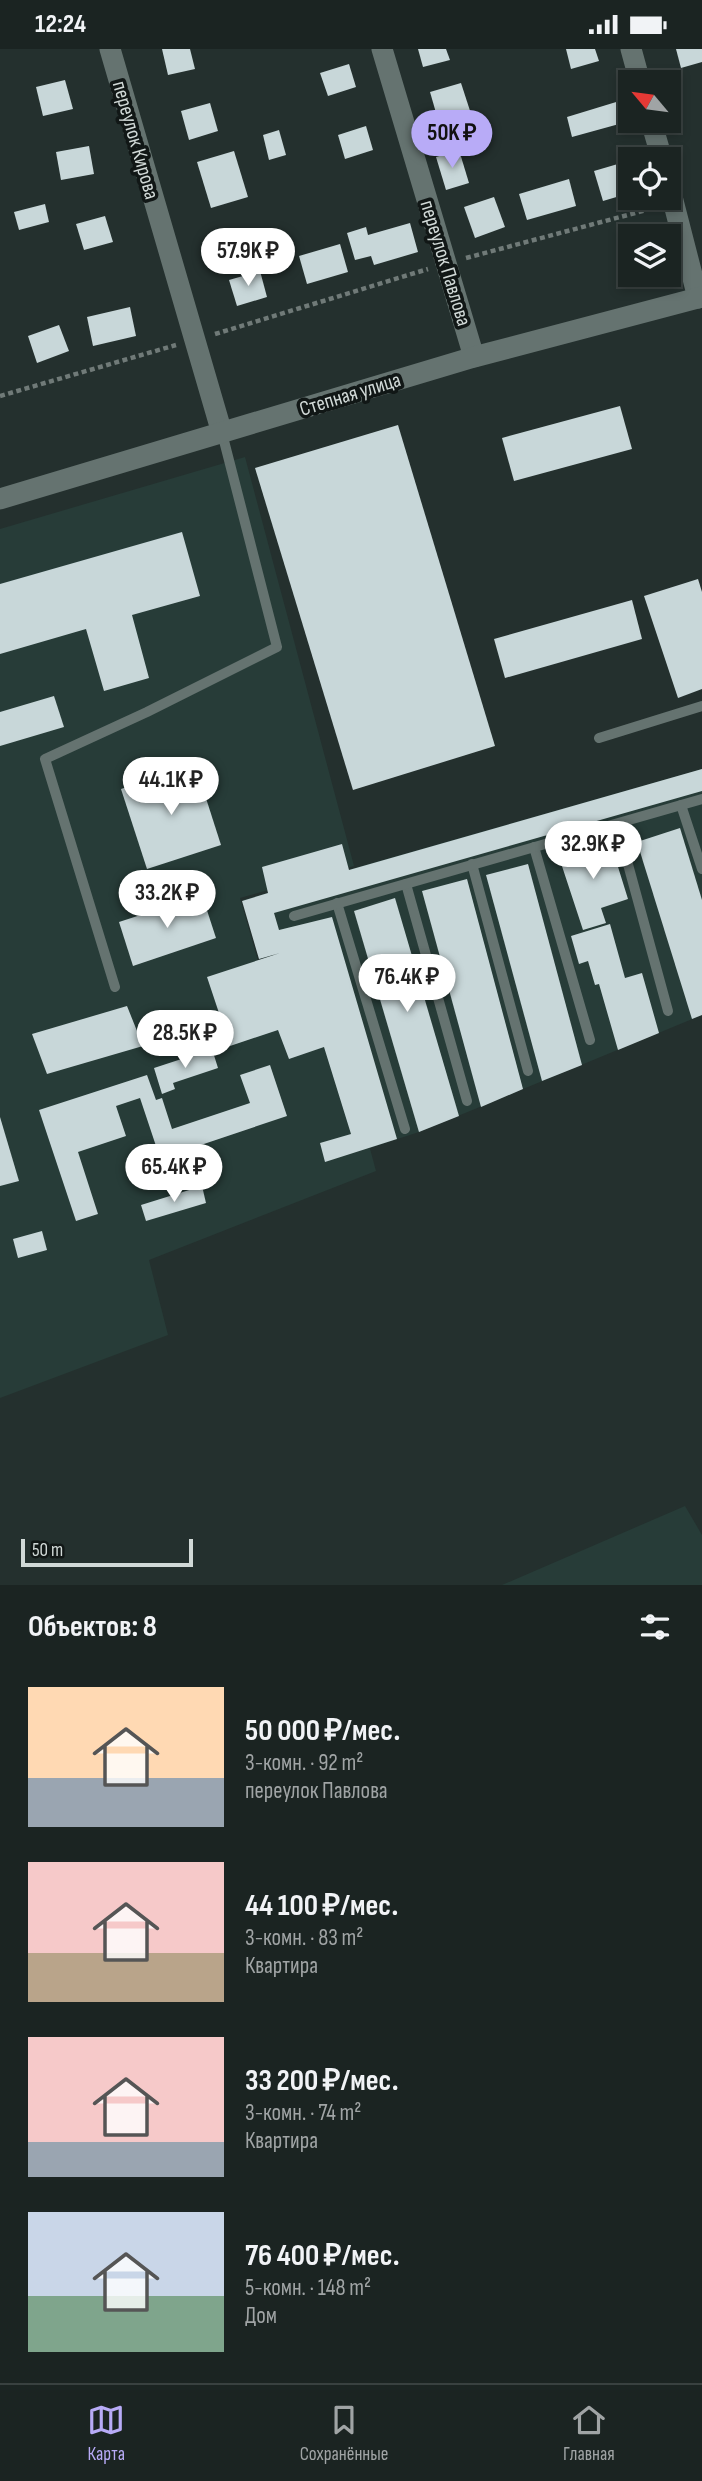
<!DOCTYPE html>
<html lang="ru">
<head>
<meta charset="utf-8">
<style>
  :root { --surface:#1b2422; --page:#28302f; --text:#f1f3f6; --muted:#a0a4a5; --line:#394140; --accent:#b8abf7 }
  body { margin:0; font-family:"Sofia Sans Condensed",sans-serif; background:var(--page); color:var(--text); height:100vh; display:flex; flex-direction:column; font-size:26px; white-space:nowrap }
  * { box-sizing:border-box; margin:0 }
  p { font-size:23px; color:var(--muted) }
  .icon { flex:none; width:38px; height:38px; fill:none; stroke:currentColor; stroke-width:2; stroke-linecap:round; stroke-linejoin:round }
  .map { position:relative; height:1536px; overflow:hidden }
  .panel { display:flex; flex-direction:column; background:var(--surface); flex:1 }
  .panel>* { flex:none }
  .needle { width:46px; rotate:299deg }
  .controls { position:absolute; left:618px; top:21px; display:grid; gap:14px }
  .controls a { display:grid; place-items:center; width:63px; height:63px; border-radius:0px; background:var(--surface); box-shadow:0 4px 10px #0003,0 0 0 2px var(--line); font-size:35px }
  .scale { position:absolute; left:21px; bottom:18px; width:172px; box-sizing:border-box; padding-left:7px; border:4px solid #d1d9d7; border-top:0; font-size:19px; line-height:24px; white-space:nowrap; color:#d1d9d7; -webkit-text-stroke:5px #111716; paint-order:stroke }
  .price { position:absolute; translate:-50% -60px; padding:0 16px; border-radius:24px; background:#fff; color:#222; font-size:23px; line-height:46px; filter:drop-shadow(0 2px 4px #0008) }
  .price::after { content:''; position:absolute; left:50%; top:42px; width:21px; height:16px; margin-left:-10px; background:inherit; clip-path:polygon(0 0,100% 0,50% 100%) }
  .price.selected { background:var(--accent); color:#111 }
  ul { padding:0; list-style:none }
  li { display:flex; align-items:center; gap:21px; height:175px; padding:0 28px }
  li span { display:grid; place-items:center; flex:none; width:196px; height:140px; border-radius:0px; color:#555 }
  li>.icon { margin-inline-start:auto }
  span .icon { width:84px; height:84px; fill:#fffc; stroke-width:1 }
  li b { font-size:30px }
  h2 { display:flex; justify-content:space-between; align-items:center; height:84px; padding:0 28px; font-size:30px }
  .status { display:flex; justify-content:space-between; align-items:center; height:49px; padding:0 35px; background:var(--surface); direction:ltr }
  .status svg { height:19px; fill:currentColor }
  .tabs { display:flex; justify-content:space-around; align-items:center; height:98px; border-top:2px solid var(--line); background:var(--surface); font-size:19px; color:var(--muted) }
  .tabs a { display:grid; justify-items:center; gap:4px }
  .tabs .selected { color:var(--accent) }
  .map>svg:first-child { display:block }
</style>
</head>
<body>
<div class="status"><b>12:24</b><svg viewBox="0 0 49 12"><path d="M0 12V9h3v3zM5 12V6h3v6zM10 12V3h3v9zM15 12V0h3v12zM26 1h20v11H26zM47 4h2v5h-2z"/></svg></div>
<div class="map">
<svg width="702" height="1536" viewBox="0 0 702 1536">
  <rect width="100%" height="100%" fill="#24302e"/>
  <g fill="#273c38">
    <polygon points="245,408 354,817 240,849 258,912 315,895 376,1122 149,1211 168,1286 0,1349 0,480"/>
    <polygon points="702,720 702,966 419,1083 370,1099 348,990 316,893 259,910 243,851"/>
    <polygon points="685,1457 702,1486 702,1536 502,1536"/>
  </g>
  <g fill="#c8d7d9">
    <polygon points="162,0 190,0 195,20 168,26"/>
    <polygon points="418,0 446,0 450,11 423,18"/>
    <polygon points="566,0 595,0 599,12 571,20"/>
    <polygon points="676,0 702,0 702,13 681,19"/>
    <polygon points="349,15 356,38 328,47 320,24"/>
    <polygon points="65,31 73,60 43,67 36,38"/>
    <polygon points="461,34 473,71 441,81 430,43"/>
    <polygon points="626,50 630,72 572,88 567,68"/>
    <polygon points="210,54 218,82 189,91 181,62"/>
    <polygon points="366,77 373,101 345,110 338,86"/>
    <polygon points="279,81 286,106 269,111 263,86"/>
    <polygon points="89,97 94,125 61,131 56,103"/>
    <polygon points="459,101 469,134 446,141 436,108"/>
    <polygon points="234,102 248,148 211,159 197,113"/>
    <polygon points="628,112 630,144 603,152 594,122"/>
    <polygon points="569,130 576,157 527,171 519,145"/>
    <polygon points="494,148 505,178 475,189 464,158"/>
    <polygon points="45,155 49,173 19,181 14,163"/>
    <polygon points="105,167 113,193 84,201 76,175"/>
    <polygon points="410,174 418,203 374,216 371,207 355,211 347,184 366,178 368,186"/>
    <polygon points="340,195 348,223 307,235 299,207"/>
    <polygon points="260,222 267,248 237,257 229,231"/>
    <polygon points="130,258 136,287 93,297 87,268"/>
    <polygon points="59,276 69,302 37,314 28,287"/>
    <polygon points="620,357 632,400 514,432 502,389"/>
    <polygon points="398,376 495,697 353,741 255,419"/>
    <polygon points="182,483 200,547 132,566 149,629 104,642 86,580 0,605 0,535"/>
    <polygon points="698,530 702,543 702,640 678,649 644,547"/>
    <polygon points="632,551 642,590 505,629 494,590"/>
    <polygon points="54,647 64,678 0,697 0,663"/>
    <polygon points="195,715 221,796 147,820 121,740"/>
    <polygon points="702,720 702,742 274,864 279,881 332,868 397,1090 325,1113 320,1094 351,1085 324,998 289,1010 278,981 230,997 207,928 280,904 259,910 242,852 268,844 262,818 342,795 349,821"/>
    <polygon points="680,779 702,851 702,966 692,970 637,793"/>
    <polygon points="609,789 628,850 601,859 606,874 583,881 558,805"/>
    <polygon points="528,815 582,1016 542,1032 486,826"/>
    <polygon points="467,830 523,1040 481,1058 422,842"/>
    <polygon points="202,846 216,889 133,917 119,873"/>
    <polygon points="395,849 459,1067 419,1083 354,862"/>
    <polygon points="610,875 625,929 642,924 659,984 618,1001 599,935 595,936 588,912 579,915 571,887"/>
    <polygon points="127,957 143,997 47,1025 32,985"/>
    <polygon points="212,1000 218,1019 173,1034 175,1040 162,1045 154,1019"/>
    <polygon points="270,1016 287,1067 183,1102 190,1122 167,1130 140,1049 116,1057 126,1087 78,1103 98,1165 76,1172 39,1061 147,1026 156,1051 162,1049 172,1080 250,1054 240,1026"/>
    <polygon points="0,1068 19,1132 0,1137"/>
    <polygon points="202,1137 206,1154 146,1172 141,1156"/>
    <polygon points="42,1182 47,1201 18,1209 13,1190"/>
  </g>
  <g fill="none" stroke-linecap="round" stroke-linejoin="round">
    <g stroke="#707a78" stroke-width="4.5" stroke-dasharray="5 3.5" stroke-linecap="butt">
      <polyline points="466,209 654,159"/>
      <polyline points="215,285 428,220"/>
      <polyline points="0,347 176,296"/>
    </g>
    <g stroke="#657370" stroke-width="10">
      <polyline points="599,689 702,657"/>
      <polyline points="681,756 702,820"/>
      <polyline points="617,775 668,962"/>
      <polyline points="534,798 590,991"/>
      <polyline points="472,815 528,1022"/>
      <polyline points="406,835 467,1052"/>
      <polyline points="337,854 405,1080"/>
      <polyline points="294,867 702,750"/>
      <polyline points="115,938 45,710 147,663 277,598 222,384"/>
    </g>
    <g stroke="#657370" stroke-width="21">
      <polyline points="110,0 222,384"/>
      <polyline points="382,0 474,308"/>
      <polyline points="631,0 640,33"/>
      <polyline points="651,72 662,110"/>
      <polyline points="668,132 698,249"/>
    </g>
    <polyline stroke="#657370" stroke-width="21" points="0,450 474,308 702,248"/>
  </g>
  <g text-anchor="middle" stroke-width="7" stroke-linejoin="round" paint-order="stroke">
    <g font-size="21" fill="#d1d9d7" stroke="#111716">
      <text transform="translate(136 91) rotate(74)" y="7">переулок Кирова</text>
      <text transform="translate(446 214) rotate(73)" y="7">переулок Павлова</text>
      <text transform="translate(350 345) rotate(-17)" y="7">Степная улица</text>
    </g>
  </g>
</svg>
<div class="controls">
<a><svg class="needle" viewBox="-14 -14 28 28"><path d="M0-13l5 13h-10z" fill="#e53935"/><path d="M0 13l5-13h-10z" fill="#a0a4a5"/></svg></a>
<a><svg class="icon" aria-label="locate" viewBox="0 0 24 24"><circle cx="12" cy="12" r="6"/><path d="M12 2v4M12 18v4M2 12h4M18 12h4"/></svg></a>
<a><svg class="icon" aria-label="layers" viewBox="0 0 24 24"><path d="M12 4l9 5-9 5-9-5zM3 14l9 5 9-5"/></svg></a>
</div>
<div class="scale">50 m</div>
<b class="price selected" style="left:452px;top:121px">50K ₽</b>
<b class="price" style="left:248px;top:239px">57.9K ₽</b>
<b class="price" style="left:171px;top:768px">44.1K ₽</b>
<b class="price" style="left:593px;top:832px">32.9K ₽</b>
<b class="price" style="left:167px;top:881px">33.2K ₽</b>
<b class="price" style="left:407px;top:965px">76.4K ₽</b>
<b class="price" style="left:185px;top:1021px">28.5K ₽</b>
<b class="price" style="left:174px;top:1155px">65.4K ₽</b>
</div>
<section class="panel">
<h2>Объектов: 8<svg class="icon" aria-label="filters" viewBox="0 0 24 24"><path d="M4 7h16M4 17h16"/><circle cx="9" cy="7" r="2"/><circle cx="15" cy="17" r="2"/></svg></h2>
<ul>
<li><span style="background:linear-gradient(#ffd9b3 65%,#9aa5b1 0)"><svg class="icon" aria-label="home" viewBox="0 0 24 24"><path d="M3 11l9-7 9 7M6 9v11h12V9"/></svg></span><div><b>50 000 ₽/мес.</b><p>3-комн. · 92 m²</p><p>переулок Павлова</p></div></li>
<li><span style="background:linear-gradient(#f6c9c9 65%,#b9a48a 0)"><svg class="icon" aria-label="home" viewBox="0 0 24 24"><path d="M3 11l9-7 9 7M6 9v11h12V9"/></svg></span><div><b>44 100 ₽/мес.</b><p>3-комн. · 83 m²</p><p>Квартира</p></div></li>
<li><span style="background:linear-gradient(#f6c9c9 75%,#9aa5b1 0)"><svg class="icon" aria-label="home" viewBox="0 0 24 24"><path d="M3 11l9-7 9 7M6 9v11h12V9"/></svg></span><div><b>33 200 ₽/мес.</b><p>3-комн. · 74 m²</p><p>Квартира</p></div></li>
<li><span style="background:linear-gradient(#c9d6e8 60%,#7fa58c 0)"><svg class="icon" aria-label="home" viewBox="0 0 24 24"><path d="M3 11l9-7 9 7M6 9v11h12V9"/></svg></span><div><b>76 400 ₽/мес.</b><p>5-комн. · 148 m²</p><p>Дом</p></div></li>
</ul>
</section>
<nav class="tabs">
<a class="selected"><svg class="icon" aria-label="map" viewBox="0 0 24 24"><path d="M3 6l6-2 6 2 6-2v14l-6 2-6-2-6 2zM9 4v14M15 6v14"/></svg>Карта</a>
<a><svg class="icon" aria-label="saved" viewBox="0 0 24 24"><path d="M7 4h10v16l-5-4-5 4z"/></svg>Сохранённые</a>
<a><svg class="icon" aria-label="home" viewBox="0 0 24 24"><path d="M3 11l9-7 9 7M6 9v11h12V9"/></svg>Главная</a>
</nav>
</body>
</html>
